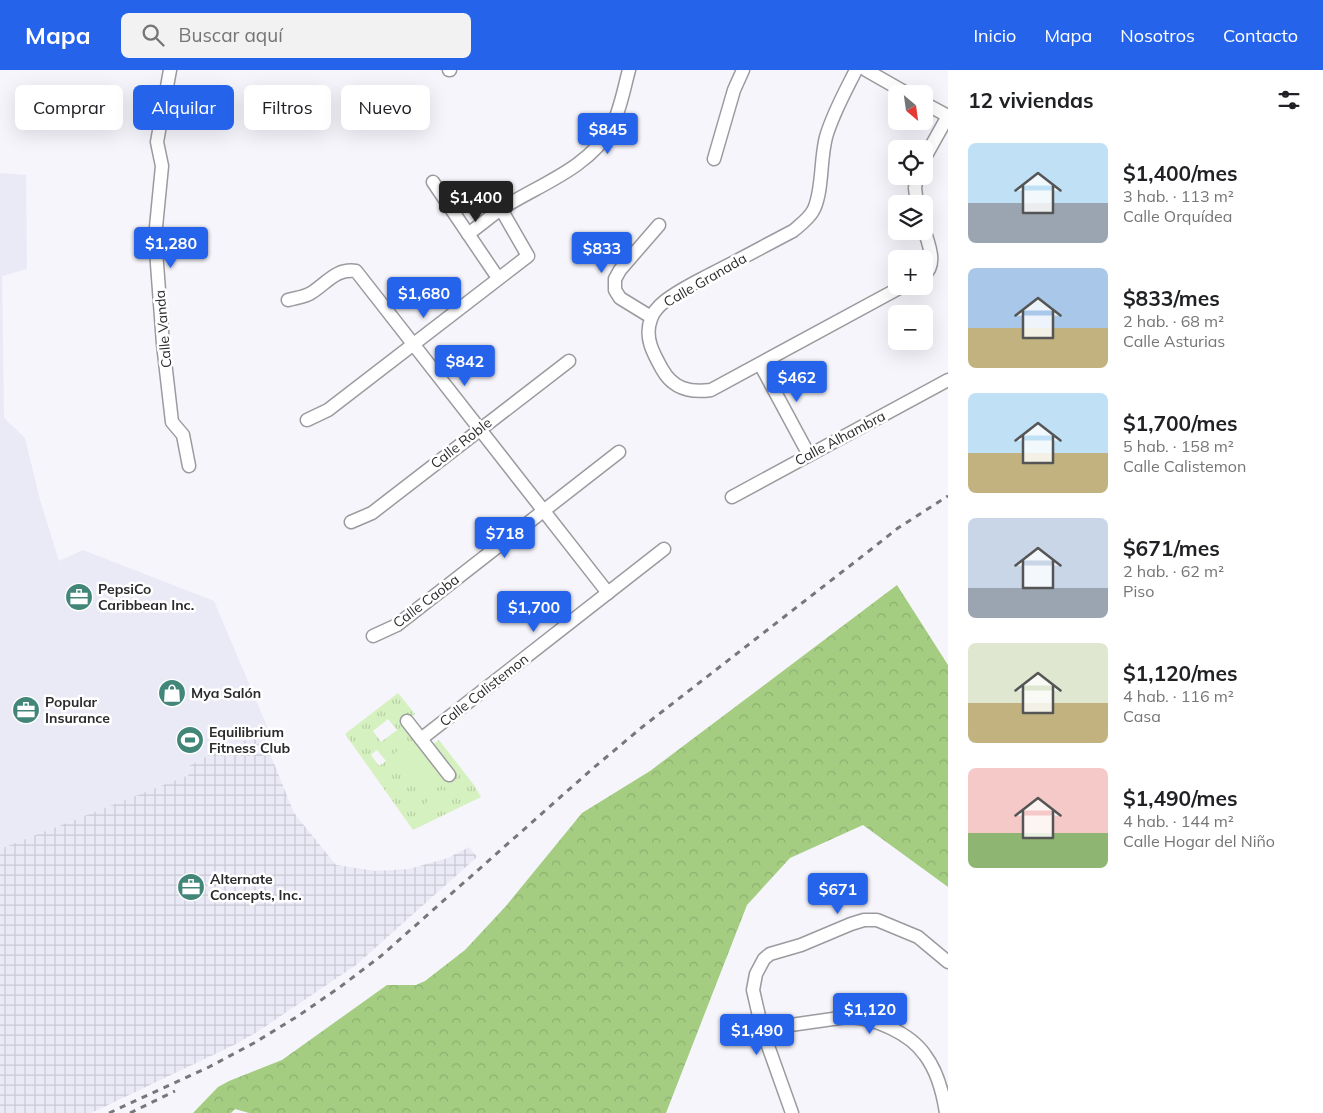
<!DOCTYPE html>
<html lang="es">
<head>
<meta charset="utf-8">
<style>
  :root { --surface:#fff; --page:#f2f2f2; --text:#202124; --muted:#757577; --accent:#2563eb }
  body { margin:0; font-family:Mulish,sans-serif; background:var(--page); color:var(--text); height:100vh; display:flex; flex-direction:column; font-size:19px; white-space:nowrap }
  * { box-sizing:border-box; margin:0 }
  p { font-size:16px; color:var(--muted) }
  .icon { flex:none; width:28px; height:28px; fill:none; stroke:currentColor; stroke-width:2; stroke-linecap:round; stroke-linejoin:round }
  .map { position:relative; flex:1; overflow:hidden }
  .sheet { display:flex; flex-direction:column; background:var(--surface); width:375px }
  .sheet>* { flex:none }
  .hud { position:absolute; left:15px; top:15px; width:475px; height:45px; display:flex; gap:10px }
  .needle { width:32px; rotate:151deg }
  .buttons { position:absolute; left:888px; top:15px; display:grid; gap:10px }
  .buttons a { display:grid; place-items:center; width:45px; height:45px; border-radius:8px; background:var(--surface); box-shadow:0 5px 20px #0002; font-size:25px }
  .price { position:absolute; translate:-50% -42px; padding:0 11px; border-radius:5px; background:var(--accent); color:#fff; font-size:16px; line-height:32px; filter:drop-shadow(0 1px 2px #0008) }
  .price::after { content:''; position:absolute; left:50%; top:30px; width:15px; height:11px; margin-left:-8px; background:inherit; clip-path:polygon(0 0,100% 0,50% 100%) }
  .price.on { background:#222; color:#fff }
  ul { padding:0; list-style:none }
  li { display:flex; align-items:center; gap:15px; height:125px; padding:0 20px }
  li span { display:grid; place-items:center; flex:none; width:140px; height:100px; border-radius:8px; color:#555 }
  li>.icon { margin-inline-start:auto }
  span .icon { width:60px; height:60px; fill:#fffc; stroke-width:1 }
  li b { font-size:21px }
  h2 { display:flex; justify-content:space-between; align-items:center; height:60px; padding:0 20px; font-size:21px }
  .tag { padding:0 18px; border-radius:8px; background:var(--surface); box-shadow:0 5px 20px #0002; font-size:18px; line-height:45px }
  .tag.on { background:var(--accent); color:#fff }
  header { display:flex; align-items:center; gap:30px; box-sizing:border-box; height:70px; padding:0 25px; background:var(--accent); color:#fff }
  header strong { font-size:24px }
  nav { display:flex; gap:28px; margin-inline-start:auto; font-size:18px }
  .search { width:350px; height:45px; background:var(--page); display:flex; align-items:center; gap:12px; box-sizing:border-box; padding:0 18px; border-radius:8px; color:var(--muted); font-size:19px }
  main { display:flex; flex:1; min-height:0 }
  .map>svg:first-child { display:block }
</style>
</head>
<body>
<header>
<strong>Mapa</strong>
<div class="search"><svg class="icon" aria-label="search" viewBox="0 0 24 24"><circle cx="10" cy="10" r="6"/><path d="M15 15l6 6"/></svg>Buscar aquí</div>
<nav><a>Inicio</a><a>Mapa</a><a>Nosotros</a><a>Contacto</a></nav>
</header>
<main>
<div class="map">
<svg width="948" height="1043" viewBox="0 0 948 1043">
  <defs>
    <pattern id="industrial-grid" width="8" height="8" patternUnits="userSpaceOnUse" patternTransform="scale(1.25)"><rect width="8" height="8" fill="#eae9f6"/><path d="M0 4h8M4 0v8" fill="none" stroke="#c9c8d3"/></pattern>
    <pattern id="forest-crowns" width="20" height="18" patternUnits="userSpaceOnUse" patternTransform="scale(1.25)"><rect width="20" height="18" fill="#a4cd81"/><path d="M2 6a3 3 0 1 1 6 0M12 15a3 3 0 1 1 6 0" fill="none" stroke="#8db070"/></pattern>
    <pattern id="park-tufts" width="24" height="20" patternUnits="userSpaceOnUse" patternTransform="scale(1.25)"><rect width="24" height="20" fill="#d6f1c0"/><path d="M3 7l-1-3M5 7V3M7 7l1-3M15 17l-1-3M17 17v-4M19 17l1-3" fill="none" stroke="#b8cfa5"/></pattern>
  </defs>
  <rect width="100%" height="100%" fill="#f6f5fb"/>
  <polygon fill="#eae9f6" points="0,103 26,105 27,199 2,206 4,348 25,368 40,430 59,491 83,480 214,531 269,661 211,684 187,697 190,705 0,779"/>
  <polygon fill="url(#industrial-grid)" points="262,664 294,743 336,795 376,801 409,799 448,788 469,777 477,787 356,895 257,962 236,974 91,1043 0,1043 0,779 189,705 187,697 211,684"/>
  <polygon fill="url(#forest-crowns)" points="897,515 948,595 948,817 863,755 790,788 747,835 666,1043 249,1043 235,1039 231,1043 193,1043 218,1017 229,1011 282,990 387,915 416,915 425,911 465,880 506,836 582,743 650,701"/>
  <path fill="url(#park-tufts)" fill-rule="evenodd" d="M 398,623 L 415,644 L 402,653 L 423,681 L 439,670 L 474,715 L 481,727 L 413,760 L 345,664 ZM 388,649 L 397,660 L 381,672 L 373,661 ZM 377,680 L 386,691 L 379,696 L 371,685 Z"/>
  <g fill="#d6f1c0">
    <polygon points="411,671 440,709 422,725 391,686"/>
    <path d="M 441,720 L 444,720 L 452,730 L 435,745 L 426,734 C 429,727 433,722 441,720 Z"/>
  </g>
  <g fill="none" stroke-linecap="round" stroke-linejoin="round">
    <g stroke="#9b9b9f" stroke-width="15">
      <g id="minor">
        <polyline points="170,0 157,72 162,96 155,167 163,274 172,352 183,365 189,396"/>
        <polyline points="449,0 450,0"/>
        <path d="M 856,0 C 845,22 833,43 826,67 C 820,90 823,119 814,139 C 810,148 800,155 793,161 C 766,175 739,190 711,204 C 696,212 679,220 665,231 C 660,235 653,242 651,249 C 644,267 653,283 662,299 C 673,319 690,323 711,320 L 903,216"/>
        <polyline points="866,0 908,24"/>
        <polyline points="924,33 948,46"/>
        <polyline points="714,89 734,20 743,0"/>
        <polyline points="924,89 948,46"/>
        <polyline points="917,106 915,118 917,134"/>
        <polyline points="433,112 498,208"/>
        <path d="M 924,159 C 928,173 938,194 924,205"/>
        <path d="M 468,164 C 479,156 490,147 501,139 C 538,115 588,99 611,58 C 620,42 624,18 629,0"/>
        <path d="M 288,230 C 295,228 305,227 311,223 C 327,213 336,198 356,201 L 608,523"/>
        <polyline points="651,247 620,228 615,220 615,209 620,200 659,155"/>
        <polyline points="760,294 809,385"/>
        <polyline points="307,350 328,340 528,186 501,139"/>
        <polyline points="732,427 948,310"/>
        <polyline points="351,452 372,443 569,291"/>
        <polyline points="373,566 397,555 619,382"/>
        <polyline points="407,651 449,705"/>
        <polyline points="421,669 664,479"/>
        <path d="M 762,959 L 847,947 C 873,947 910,963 925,985 C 937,1001 943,1023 946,1043"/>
        <polyline points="792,1043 762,959 753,920 756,904 764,889 770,884 801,875 851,854 864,850 877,850 918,867 948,892"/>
      </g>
    </g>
    <use href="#minor" stroke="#fff" stroke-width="12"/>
    <g stroke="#77777a" stroke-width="3" stroke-dasharray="6 6" stroke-linecap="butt">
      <polyline points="109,1043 209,997 254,973 298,946 340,917 381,886 591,700 641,658 869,481 898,458 948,426"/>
      <polyline points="130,1043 175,1021"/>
    </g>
  </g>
  <defs>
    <g id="office-disc" transform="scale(1.4375)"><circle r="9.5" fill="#428679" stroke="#fff"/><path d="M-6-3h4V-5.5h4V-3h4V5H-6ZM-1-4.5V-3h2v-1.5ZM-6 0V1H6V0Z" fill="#fff"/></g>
    <g id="shop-disc" transform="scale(1.4375)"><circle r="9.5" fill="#428679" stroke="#fff"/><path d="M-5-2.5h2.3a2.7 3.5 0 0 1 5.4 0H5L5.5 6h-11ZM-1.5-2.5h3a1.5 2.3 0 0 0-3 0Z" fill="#fff"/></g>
    <g id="stadium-disc" transform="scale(1.4375)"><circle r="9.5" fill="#428679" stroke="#fff"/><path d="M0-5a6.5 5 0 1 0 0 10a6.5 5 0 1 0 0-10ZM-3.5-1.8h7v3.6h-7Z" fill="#fff"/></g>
  </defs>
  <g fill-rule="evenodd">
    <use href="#office-disc" x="79" y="527"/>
    <use href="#shop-disc" x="172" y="623"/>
    <use href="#office-disc" x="26" y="640"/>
    <use href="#stadium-disc" x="190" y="670"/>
    <use href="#office-disc" x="191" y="817"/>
  </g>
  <g text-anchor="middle" stroke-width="5" stroke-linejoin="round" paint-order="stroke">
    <g font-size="14" fill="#2b2b2d" stroke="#fff">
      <text transform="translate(705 210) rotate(-30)" y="5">Calle Granada</text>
      <text transform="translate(163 259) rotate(-95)" y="5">Calle Vanda</text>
      <text transform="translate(840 368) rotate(-28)" y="5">Calle Alhambra</text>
      <text transform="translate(461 373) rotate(-38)" y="5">Calle Roble</text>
      <text transform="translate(426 531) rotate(-37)" y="5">Calle Caoba</text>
      <text transform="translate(484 620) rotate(-38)" y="5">Calle Calistemon</text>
    </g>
    <g font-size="14" font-weight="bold" fill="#2b2b2d" stroke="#fff" text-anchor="start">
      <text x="98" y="524">PepsiCo<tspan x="98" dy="16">Caribbean Inc.</tspan></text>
      <text x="191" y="628">Mya Salón</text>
      <text x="45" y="637">Popular<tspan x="45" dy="16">Insurance</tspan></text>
      <text x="209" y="667">Equilibrium<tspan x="209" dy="16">Fitness Club</tspan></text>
      <text x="210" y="814">Alternate<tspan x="210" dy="16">Concepts, Inc.</tspan></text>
    </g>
  </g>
</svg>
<div class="buttons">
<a><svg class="needle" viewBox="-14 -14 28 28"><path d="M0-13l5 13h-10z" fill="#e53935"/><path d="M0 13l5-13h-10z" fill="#757577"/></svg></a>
<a><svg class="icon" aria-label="locate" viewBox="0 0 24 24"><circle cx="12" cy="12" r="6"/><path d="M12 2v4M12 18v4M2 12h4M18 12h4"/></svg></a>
<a><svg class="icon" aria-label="layers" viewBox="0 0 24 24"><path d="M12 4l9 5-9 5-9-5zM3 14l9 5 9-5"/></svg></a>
<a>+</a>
<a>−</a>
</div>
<b class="price" style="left:608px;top:85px">$845</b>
<b class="price on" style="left:476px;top:153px">$1,400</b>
<b class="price" style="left:171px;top:199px">$1,280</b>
<b class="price" style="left:602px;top:204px">$833</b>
<b class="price" style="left:424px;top:249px">$1,680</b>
<b class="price" style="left:465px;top:317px">$842</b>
<b class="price" style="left:797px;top:333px">$462</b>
<b class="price" style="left:505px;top:489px">$718</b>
<b class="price" style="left:534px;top:563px">$1,700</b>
<b class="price" style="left:838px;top:845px">$671</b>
<b class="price" style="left:870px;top:965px">$1,120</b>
<b class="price" style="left:757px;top:986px">$1,490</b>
<div class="hud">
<a class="tag">Comprar</a>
<a class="tag on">Alquilar</a>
<a class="tag">Filtros</a>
<a class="tag">Nuevo</a>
</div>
</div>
<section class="sheet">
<h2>12 viviendas<svg class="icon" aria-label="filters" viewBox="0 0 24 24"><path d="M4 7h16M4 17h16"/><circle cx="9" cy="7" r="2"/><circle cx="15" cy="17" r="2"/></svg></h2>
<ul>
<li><span style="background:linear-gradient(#bfe0f5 60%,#9aa5b1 0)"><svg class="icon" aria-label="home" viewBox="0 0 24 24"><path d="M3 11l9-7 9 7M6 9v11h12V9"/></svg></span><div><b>$1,400/mes</b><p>3 hab. · 113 m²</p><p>Calle Orquídea</p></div></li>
<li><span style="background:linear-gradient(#a9c7e8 60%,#c2b280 0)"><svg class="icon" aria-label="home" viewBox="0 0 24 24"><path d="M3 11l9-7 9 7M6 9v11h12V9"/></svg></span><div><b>$833/mes</b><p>2 hab. · 68 m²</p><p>Calle Asturias</p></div></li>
<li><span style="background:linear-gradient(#bfe0f5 60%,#c2b280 0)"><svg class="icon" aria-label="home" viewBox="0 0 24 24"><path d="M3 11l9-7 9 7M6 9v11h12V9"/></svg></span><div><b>$1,700/mes</b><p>5 hab. · 158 m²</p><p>Calle Calistemon</p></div></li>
<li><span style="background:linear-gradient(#c9d6e8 70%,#9aa5b1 0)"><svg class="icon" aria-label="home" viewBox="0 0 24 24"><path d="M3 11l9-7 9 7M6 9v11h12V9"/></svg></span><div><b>$671/mes</b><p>2 hab. · 62 m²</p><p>Piso</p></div></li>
<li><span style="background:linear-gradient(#dfe7d0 60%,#c2b280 0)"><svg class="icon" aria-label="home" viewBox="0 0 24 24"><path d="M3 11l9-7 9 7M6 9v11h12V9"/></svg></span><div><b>$1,120/mes</b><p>4 hab. · 116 m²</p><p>Casa</p></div></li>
<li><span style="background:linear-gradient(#f6c9c9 65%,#8fb573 0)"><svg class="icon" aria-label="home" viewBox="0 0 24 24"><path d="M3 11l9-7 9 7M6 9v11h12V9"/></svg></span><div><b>$1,490/mes</b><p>4 hab. · 144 m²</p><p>Calle Hogar del Niño</p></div></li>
</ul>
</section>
</main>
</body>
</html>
